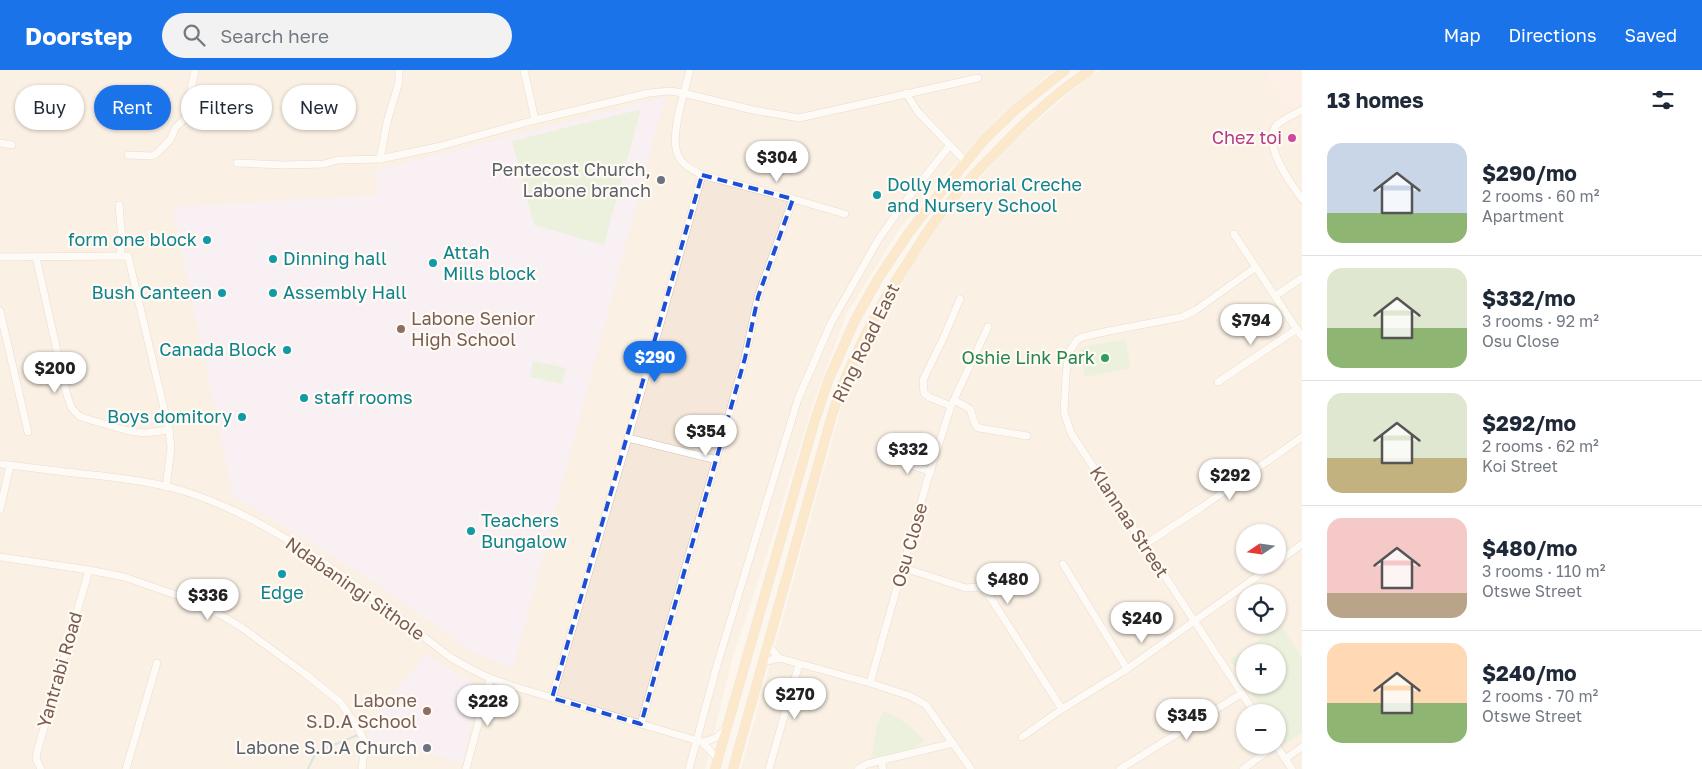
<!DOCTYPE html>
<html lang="en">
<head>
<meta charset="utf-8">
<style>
  :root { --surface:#fff; --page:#f2f2f3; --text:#1f2937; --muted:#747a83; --line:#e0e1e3; --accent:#1a73e8 }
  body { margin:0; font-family:"Golos Text",sans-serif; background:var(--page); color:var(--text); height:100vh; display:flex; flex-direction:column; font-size:19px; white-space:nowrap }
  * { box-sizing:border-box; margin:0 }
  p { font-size:16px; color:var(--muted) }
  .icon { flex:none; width:28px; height:28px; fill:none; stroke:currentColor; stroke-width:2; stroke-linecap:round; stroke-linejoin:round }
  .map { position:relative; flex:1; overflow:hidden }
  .drawer { display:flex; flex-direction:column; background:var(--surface); width:400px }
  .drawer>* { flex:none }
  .guide { position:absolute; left:15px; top:15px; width:475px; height:45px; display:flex; gap:10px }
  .needle { width:32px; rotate:257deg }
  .controls { position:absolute; left:1236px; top:454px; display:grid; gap:10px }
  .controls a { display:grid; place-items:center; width:50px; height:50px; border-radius:50%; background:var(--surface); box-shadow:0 1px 4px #0004; font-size:25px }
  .price { position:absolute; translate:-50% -42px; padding:0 11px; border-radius:18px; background:#fff; color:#222; font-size:16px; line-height:32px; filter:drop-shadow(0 1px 2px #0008) }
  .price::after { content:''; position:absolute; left:50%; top:30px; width:15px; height:11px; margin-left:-8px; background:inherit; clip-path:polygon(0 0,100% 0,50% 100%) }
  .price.selected { background:var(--accent); color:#fff }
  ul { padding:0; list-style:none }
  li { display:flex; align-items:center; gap:15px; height:125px; padding:0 25px }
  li+li { border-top:1px solid var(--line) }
  li span { display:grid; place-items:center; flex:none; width:140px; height:100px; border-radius:15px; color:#555 }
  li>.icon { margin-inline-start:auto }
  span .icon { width:60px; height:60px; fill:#fffc; stroke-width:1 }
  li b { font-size:21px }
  h2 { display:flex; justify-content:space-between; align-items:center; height:60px; padding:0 25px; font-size:21px }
  .tag { padding:0 18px; border-radius:22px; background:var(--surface); box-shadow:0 1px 4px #0004; font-size:18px; line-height:45px }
  .tag.selected { background:var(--accent); color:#fff }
  header { display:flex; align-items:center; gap:30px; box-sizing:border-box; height:70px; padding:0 25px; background:var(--accent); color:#fff }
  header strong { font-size:24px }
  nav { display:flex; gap:28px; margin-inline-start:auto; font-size:18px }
  .search { width:350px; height:45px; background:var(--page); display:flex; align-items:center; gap:12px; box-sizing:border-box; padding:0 18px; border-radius:28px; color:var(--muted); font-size:19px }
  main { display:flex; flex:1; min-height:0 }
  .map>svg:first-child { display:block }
</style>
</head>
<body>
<header>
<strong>Doorstep</strong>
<div class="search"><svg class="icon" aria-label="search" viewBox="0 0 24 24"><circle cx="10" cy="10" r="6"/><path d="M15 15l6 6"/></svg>Search here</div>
<nav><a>Map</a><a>Directions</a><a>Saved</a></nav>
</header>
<main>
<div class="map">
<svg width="1302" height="699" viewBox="0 0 1302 699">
  <rect width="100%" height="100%" fill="#fdf6ec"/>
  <g fill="#f5e8da" fill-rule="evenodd">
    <polygon points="0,0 1054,0 999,47 934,117 898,161 847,243 812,336 769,478 732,589 705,699 0,699"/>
    <path d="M 1101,0 L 1302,0 L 1302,699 L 741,699 L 846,321 L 880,244 L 932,162 L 1010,74 L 1085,10 ZM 1245,462 L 1278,462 L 1278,495 L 1245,495 ZM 1245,522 L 1278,522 L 1278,555 L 1245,555 ZM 1245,582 L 1278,582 L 1278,615 L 1245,615 ZM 1245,642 L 1278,642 L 1278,675 L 1245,675 Z"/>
  </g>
  <polygon fill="#fde8e0" points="1264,0 1302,0 1302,33 1291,41"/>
  <g fill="#f3e8fa">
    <polygon points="665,27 513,599 469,580 371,510 233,425 172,137 377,125 376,100"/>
    <polygon points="426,584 475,614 478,624 462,692 372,670 366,658"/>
  </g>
  <g fill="#d8ecc9">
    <polygon points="641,39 604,175 534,155 512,71"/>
    <polygon points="1125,269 1131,298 1085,307 1079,278"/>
    <polygon points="533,291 566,298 562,314 530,307"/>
    <polygon points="1281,555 1302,587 1302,663 1285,674 1278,663 1278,642 1264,642 1246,615 1278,615 1278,582 1245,582 1245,613 1230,589"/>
    <path d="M 883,641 C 900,647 913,658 925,671 L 912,679 L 871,689 L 877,655 Z"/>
  </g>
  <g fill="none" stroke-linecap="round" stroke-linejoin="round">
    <polyline stroke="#a5d3da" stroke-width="2" points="308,699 316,682 358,665"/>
    <g stroke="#d1beb0" stroke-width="8">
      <g id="minor">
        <polyline points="524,0 535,50"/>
        <polyline points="906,23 918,42 966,92"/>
        <path d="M 1302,40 C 1294,45 1281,49 1275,57 C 1263,76 1291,114 1302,129"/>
        <polyline points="0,73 12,75"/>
        <polyline points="128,85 152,86 156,84 170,70 176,57 185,49 195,0"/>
        <polyline points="380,89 387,52 399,12 399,0"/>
        <polyline points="237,93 284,95 324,94 338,90 380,89 437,77 535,50 649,23 670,21 683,23 753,40 799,48 978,8"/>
        <polyline points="702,105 793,129 845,144"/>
        <polyline points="119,135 122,170 120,185"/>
        <polyline points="1234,164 1302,267"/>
        <polyline points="0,187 128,186 169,360 171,378 166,417"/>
        <polyline points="36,187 67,325 71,337 79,346 87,349 129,361 145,363 169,360"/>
        <polyline points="1275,226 1302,208"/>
        <polyline points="0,241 28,362"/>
        <polyline points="1218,312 1297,259"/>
        <polyline points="954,330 970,339 976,356 979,358 1027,366"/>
        <polyline points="951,336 929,327 924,323 923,310 943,269 960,229"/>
        <polyline points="628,368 717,390"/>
        <polyline points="892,388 931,402"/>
        <path d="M 0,394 C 28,397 55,401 83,404 C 115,407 149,411 180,420 C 278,449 370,526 450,587 C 475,602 491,610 519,618 L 702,672 L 718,689"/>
        <polyline points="0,440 10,395"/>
        <polyline points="1144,475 1202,437 1302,367"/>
        <polyline points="0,487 89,500 124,507 182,527 209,538 241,557 304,603 340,632 357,656 365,672 362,699"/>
        <polyline points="1278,492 1302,474"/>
        <polyline points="1063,494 1127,599"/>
        <polyline points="904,498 966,518 978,517 984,520 992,530 1062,639"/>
        <polyline points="768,575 779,588"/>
        <polyline points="763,592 779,588 870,613 910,626 926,635 971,699"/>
        <polyline points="870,613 928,408 951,336 988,257"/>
        <path d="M 552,628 L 628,368 L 702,105 C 693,100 682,95 678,85 C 669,67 685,20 690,0"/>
        <polyline points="1254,642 1071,363 1064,342 1066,305 1069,282 1077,270 1082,267 1109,261 1182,247 1196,240 1256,197"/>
        <polyline points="641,654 745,288 758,227 793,129"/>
        <polyline points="1022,667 1062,639 1127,599 1273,495"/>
        <path d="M 702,672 C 713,670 720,667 726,657"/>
        <polyline points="1285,689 1302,677"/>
        <polyline points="881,690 883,699"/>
        <polyline points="41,699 36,689 37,682 89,500"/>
        <polyline points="126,699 157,593"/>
        <polyline points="466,699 490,609"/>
        <polyline points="689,699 717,595 798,329 831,253 878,170 905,132 950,75"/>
        <polyline points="769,699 799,594"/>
        <polyline points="858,699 867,694 953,673"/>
        <polyline points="1120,699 1241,624"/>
        <polyline points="1243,699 1276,675 1292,699"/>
      </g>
    </g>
    <g stroke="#dad1cd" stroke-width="10">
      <g id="major">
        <polyline points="715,699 814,353 828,311 855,250 878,209 908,164 931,134 985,69 1015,40 1065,0"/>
        <path d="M 733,699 L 832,345 C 850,290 878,237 910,189 C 921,171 933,152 947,136 C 963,115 982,96 1001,77 C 1028,49 1057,22 1090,0"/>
      </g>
    </g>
    <use href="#minor" stroke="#fff" stroke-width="7"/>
    <use href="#major" stroke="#fbd9a5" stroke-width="9"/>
  </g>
  <path d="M0 0H1302V699H0ZM 702,105 L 793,129 L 758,227 L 745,288 L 641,654 L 552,628 Z" fill="#fdf6ec" fill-opacity=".55" fill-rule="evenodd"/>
  <path fill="none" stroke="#1d4ed8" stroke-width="4" stroke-dasharray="10 6" stroke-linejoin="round" d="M 702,105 L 793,129 L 758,227 L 745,288 L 641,654 L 552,628 Z"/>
  <circle fill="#d1479c" stroke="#fffaf3" stroke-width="2" cx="1292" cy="68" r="5"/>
  <g fill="#6b7280" stroke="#fffaf3" stroke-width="2">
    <circle cx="661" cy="110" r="5"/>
    <circle cx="427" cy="678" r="5"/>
  </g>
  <g fill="#0f9aa8" stroke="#fffaf3" stroke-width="2">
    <circle cx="877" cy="125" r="5"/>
    <circle cx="207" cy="170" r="5"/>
    <circle cx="273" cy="189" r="5"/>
    <circle cx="433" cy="193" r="5"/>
    <circle cx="222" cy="223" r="5"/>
    <circle cx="273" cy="223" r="5"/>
    <circle cx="287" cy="280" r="5"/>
    <circle cx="304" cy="328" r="5"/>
    <circle cx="242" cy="347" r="5"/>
    <circle cx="471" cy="461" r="5"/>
    <circle cx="282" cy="504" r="5"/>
  </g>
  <g fill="#8d6e63" stroke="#fffaf3" stroke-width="2">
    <circle cx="401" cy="259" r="5"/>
    <circle cx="427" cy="641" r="5"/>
  </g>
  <circle fill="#2e9e5b" stroke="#fffaf3" stroke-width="2" cx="1105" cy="288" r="5"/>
  <g text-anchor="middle" stroke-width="4.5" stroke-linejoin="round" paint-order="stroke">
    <g font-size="18" fill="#b23c85" stroke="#fffaf3" text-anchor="end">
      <text x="1282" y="74">Chez toi</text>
    </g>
    <g font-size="18" fill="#5b616d" stroke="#fffaf3" text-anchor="end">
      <text x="651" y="106">Pentecost Church,<tspan x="651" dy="21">Labone branch</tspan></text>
      <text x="417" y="684">Labone S.D.A Church</text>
    </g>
    <g font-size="18" fill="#0d838f" stroke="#fffaf3" text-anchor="start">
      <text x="887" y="121">Dolly Memorial Creche<tspan x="887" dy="21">and Nursery School</tspan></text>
      <text x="197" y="176" text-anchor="end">form one block</text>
      <text x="443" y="189">Attah<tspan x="443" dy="21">Mills block</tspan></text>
      <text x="283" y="195">Dinning hall</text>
      <text x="212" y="229" text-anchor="end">Bush Canteen</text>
      <text x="283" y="229">Assembly Hall</text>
      <text x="277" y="286" text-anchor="end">Canada Block</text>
      <text x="314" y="334">staff rooms</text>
      <text x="232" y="353" text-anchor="end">Boys domitory</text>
      <text x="481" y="457">Teachers<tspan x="481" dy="21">Bungalow</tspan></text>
      <text x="282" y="529" text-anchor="middle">Edge</text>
    </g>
    <g font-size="18" fill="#785e54" stroke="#fffaf3" text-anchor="start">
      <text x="411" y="255">Labone Senior<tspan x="411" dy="21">High School</tspan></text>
      <text x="417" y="637" text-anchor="end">Labone<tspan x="417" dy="21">S.D.A School</tspan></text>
    </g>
    <g font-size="18" fill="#7a5c4d" stroke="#fffaf3">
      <text transform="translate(866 273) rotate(-64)" y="6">Ring Road East</text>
      <text transform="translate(1129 452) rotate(57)" y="6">Klannaa Street</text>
      <text transform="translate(910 475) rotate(-74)" y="6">Osu Close</text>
      <text transform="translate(355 519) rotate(35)" y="6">Ndabaningi Sithole</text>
      <text transform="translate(60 600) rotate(-74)" y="6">Yantrabi Road</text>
    </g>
    <g font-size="18" fill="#27864d" stroke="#fffaf3" text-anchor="end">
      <text x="1095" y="294">Oshie Link Park</text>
    </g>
  </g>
</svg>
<div class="controls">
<a><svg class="needle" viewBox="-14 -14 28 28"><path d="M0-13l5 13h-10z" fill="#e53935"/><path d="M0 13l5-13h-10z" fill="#747a83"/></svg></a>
<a><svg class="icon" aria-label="locate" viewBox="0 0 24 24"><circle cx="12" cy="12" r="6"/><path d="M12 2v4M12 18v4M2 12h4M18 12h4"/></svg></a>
<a>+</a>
<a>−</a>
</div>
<b class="price" style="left:777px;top:113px">$304</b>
<b class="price" style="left:1251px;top:276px">$794</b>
<b class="price selected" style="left:655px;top:313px">$290</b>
<b class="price" style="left:55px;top:324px">$200</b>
<b class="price" style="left:706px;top:387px">$354</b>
<b class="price" style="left:908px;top:405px">$332</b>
<b class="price" style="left:1230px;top:431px">$292</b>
<b class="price" style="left:1008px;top:535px">$480</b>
<b class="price" style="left:208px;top:551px">$336</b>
<b class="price" style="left:1142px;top:574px">$240</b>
<b class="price" style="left:795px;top:650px">$270</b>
<b class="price" style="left:488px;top:657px">$228</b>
<b class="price" style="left:1187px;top:671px">$345</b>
<div class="guide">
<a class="tag">Buy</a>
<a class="tag selected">Rent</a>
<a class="tag">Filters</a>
<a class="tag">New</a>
</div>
</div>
<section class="drawer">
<h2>13 homes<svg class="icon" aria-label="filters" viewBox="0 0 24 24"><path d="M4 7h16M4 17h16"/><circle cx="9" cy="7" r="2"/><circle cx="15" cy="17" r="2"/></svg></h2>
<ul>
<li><span style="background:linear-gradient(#c9d6e8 70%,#8fb573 0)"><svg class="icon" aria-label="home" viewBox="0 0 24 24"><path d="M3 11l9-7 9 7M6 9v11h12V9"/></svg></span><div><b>$290/mo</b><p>2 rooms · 60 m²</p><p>Apartment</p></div></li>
<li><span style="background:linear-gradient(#dfe7d0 60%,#8fb573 0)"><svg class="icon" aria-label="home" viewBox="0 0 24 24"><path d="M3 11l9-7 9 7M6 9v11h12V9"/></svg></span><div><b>$332/mo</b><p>3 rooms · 92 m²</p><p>Osu Close</p></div></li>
<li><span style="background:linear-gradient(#dfe7d0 65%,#c2b280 0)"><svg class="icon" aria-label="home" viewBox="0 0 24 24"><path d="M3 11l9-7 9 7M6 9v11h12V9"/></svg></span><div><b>$292/mo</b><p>2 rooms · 62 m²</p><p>Koi Street</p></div></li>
<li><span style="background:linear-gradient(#f6c9c9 75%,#b9a48a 0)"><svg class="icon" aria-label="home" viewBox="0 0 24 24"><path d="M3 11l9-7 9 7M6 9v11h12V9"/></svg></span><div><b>$480/mo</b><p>3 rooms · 110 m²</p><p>Otswe Street</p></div></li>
<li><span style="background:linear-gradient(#ffd9b3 60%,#8fb573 0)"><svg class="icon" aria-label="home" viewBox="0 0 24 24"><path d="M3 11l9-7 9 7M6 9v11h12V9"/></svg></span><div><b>$240/mo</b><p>2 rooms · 70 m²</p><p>Otswe Street</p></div></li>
</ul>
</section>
</main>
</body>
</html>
